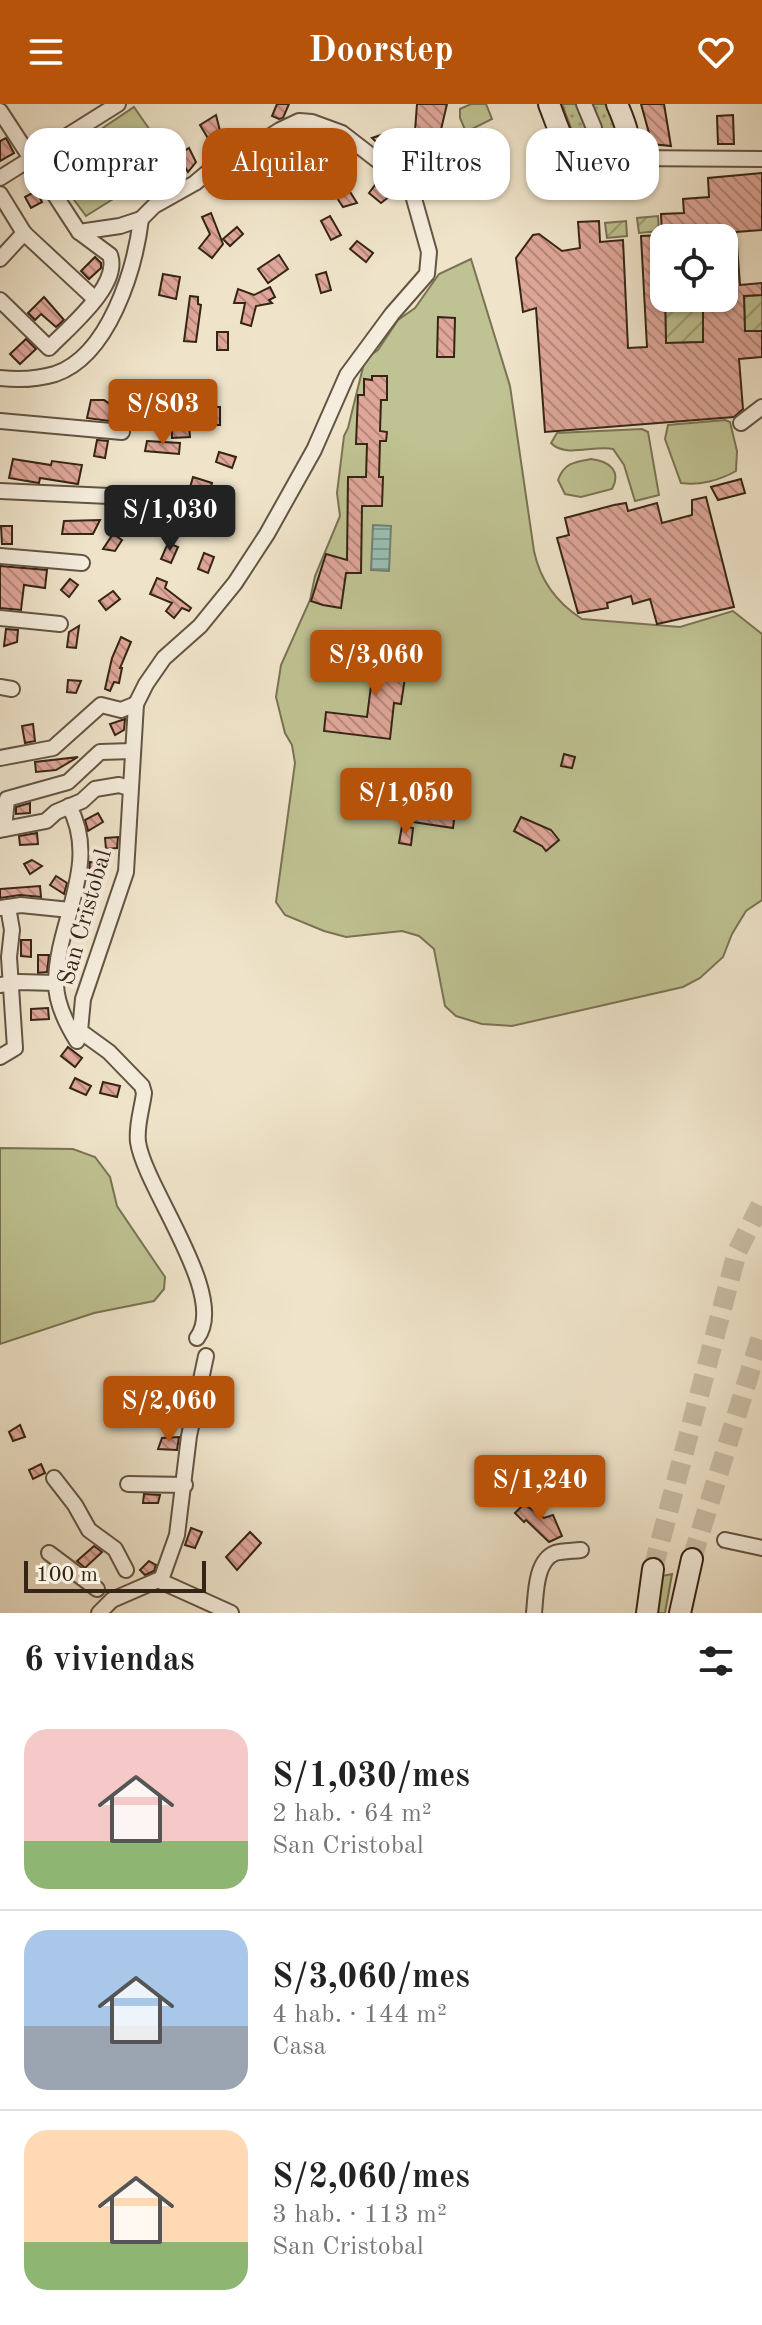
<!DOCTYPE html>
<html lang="es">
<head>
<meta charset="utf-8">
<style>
  :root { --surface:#fff; --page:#f6f6f6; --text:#222; --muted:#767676; --line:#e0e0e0; --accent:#b45309 }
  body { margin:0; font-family:"Old Standard TT",serif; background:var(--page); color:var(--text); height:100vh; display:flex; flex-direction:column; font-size:30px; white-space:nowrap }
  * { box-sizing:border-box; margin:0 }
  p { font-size:26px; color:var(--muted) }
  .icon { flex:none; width:44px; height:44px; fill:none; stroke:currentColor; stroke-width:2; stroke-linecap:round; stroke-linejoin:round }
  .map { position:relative; height:1509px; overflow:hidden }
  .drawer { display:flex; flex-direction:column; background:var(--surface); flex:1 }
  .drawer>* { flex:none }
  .top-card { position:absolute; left:24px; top:24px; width:714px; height:72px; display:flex; gap:16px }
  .buttons { position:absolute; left:650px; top:120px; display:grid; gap:16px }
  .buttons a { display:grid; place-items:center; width:88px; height:88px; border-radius:16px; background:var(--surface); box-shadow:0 2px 6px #0004; font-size:40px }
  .scale { position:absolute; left:24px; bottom:20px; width:182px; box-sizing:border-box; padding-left:8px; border:4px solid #362416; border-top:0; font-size:22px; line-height:28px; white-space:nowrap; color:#362416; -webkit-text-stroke:6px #f5eddd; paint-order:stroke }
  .price { position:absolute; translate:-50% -68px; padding:0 18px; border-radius:8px; background:var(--accent); color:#fff; font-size:26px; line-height:52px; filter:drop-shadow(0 2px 4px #0008) }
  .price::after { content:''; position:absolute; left:50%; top:48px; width:24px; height:18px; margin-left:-12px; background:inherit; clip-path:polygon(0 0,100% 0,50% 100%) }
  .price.current { background:#222; color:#fff }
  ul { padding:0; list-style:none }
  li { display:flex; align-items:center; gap:24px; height:200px; padding:0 24px }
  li+li { border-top:2px solid var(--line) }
  li span { display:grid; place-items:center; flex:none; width:224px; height:160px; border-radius:24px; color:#555 }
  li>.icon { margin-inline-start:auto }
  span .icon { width:96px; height:96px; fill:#fffc; stroke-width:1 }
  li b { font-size:34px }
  h2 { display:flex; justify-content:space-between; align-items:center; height:96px; padding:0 24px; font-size:34px }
  .chip { padding:0 28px; border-radius:24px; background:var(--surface); box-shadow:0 2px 6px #0004; font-size:28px; line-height:72px }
  .chip.current { background:var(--accent); color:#fff }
  header { display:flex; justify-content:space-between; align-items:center; height:104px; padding:0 24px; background:var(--accent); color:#fff; font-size:36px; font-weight:600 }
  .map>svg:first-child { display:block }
</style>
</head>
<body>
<header><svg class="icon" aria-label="menu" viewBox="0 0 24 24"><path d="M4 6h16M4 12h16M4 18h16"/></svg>Doorstep<svg class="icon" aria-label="heart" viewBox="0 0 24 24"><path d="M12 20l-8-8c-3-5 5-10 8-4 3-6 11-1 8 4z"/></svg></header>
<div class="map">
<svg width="762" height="1509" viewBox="0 0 762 1509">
  <defs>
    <pattern id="park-dots" width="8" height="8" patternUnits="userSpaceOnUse" patternTransform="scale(2)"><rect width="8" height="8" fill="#bfc292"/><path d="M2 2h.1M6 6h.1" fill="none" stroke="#9c9d76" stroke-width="1.8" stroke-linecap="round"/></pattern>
    <pattern id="garden-furrows" width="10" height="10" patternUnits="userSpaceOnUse" patternTransform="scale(2)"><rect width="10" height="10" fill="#bfc292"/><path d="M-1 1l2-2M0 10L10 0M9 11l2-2" fill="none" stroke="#9c9d76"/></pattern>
    <pattern id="water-rules" width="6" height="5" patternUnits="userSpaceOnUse" patternTransform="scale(2)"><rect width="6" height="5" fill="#9abfb2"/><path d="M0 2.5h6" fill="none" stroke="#7e9b90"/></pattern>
    <pattern id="building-back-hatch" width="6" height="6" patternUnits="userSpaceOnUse" patternTransform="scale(2)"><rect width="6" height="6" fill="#dfa799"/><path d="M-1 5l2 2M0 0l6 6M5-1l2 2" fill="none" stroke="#b6887c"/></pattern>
  </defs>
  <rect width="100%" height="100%" fill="#efe4ca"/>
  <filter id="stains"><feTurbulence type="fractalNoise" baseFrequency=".0025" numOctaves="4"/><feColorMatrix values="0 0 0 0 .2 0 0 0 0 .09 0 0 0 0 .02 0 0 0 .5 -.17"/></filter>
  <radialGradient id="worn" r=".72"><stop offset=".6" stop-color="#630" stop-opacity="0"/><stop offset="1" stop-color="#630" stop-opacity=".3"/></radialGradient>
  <g fill="#bfc292" stroke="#7a7354" stroke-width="2">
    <polygon points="471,0 486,0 492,15 466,28 460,14 460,5"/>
    <polygon points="134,3 172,58 86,112 48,61"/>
    <path d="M 471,155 L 510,282 L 534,447 C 540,476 557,499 582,515 L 680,523 L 733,507 L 762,530 L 762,796 L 746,807 L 732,830 L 723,853 L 700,874 L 683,883 L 512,922 L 482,920 L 456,912 L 445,902 L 434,845 L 419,832 L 402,827 L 346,833 L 324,827 L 285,811 L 276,798 L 295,659 L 292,641 L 285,629 L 276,593 L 281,561 L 310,496 L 315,472 L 340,412 L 337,389 L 344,332 L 348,324 L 365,255 L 378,246 L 398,216 L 415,204 L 439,170 Z"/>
    <path d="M 725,316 L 730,318 L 737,347 L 736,367 C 720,376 699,382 681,379 L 665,335 L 668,321 Z"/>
    <path d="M 642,325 L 648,328 L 659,391 L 635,397 L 624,361 L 613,345 C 593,341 565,354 551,339 L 557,329 Z"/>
    <path d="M 591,355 C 608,357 622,366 612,385 L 581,393 L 565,390 L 558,376 C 564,359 574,358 591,355 Z"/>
    <polygon points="0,1044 73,1045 95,1053 110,1073 117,1102 165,1173 164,1185 154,1197 94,1209 0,1240"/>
    <polygon points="672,1470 665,1509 654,1509 657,1473"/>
  </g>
  <path fill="url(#park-dots)" stroke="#7a7354" stroke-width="2" d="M 562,0 L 608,0 L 620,36 C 611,55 593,58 578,43 Z"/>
  <g fill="url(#garden-furrows)" stroke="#7a7354" stroke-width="2">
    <polygon points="658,112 659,127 639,129 637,114"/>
    <polygon points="626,117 627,132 607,134 605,119"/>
    <polygon points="762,191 762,227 745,227 744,192"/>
    <polygon points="703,202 703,238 666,239 665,203"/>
  </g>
  <polygon fill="url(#water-rules)" stroke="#728174" stroke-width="2" points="373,421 391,422 389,467 371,466"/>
  <g fill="url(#building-back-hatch)" stroke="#362416" stroke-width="2" fill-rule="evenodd">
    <polygon points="277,0 289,0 283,14 279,15 272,12"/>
    <polygon points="417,0 447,0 440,30 415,27"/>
    <polygon points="641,0 664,0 671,42 652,40"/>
    <polygon points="216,11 220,27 209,36 200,21"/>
    <polygon points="733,11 734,40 718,40 717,12"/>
    <polygon points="384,30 394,39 396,36 403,43 400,46 415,60 417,58 424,64 415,74 372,34"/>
    <polygon points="6,34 14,49 0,57 0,37"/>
    <polygon points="288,39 286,52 277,54 274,44"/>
    <polygon points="336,42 327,57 303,61 301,51"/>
    <polygon points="189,44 196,58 188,68 178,51"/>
    <polygon points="255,65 260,75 245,84 239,75"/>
    <path d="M 762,69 L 762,126 L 736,128 L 740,181 L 762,179 L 762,191 L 744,192 L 745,227 L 762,227 L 762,253 L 739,255 L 743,305 L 734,313 L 545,328 L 536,204 L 523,208 L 516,154 L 533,131 L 539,130 L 562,147 L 580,144 L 578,118 L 599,117 L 600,138 L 623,136 L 628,244 L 647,243 L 641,132 L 662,131 L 661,110 L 684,109 L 683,95 L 709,93 L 708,74 ZM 664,134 L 724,134 L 724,194 L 703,194 L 703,238 L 666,239 Z"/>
    <polygon points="342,75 357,99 343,103 330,83"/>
    <polygon points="375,81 390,92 381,99 369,89"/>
    <polygon points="36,87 42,98 31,104 25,93"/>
    <polygon points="211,109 223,140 212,154 199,144 210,130 202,113"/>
    <polygon points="330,112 341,131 331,136 321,117"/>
    <polygon points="237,123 243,130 230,142 223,135"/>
    <polygon points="357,137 373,149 366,158 350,145"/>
    <polygon points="279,151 288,165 268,179 258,165"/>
    <polygon points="95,153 101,159 101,164 89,175 81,167"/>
    <polygon points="326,168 331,186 321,189 316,171"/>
    <polygon points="163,170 180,173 176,195 159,191"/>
    <polygon points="270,183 275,193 269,196 272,199 256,202 251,222 241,219 245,199 234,199 238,185 254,191"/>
    <polygon points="190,192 198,193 198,200 201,201 196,238 184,237"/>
    <polygon points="44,193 64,216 56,223 41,210 35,216 28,209"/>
    <polygon points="438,213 455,214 454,253 437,253"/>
    <rect x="217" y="228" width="11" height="18"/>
    <polygon points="26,235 36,245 20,260 10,250"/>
    <polygon points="372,272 387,272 387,296 381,296 380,327 387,328 386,337 380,337 379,373 383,373 382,402 362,402 361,469 346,469 341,504 323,501 311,497 326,450 347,456 348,373 366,373 367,340 356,340 358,291 364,291 364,275 372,276"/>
    <polygon points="178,294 188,299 177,323 189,322 190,333 172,334 171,310"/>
    <polygon points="91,296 104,296 113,302 109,317 87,314"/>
    <rect x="209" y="303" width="11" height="18"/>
    <polygon points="97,336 108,337 105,354 94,352"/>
    <polygon points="147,337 180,339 179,350 145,347"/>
    <polygon points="219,348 236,353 232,364 216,358"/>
    <polygon points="13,355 51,361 52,357 82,361 78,380 40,374 39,379 9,374"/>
    <polygon points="193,373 212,379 208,393 189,387"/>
    <polygon points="741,375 745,389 718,396 711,383"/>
    <polygon points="151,386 168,390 166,400 148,397"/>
    <polygon points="706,393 734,503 657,520 650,495 633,500 631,492 607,499 608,504 578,509 557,434 569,431 565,414 614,401 626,399 628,407 657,399 662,419 692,411 692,396"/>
    <polygon points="100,416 93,430 62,430 64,417"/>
    <polygon points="1,422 12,422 12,440 2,440"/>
    <polygon points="113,430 122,436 115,447 103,445"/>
    <polygon points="168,439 178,443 171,459 161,455"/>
    <polygon points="204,449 214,453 208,469 198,465"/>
    <polygon points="0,462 47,466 45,484 24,481 21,506 0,504"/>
    <polygon points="157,474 167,478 165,484 191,504 189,507 182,504 174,514 166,507 172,499 150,490"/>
    <polygon points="70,475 78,481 69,493 61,486"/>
    <polygon points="113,487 120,495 106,506 99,497"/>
    <polygon points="79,522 76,544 67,543 69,528"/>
    <polygon points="6,525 18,526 17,538 4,542"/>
    <polygon points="121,533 131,538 120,564 122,564 119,579 114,578 110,587 105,585 112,554"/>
    <polygon points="376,543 409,547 401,600 394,599 390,635 324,627 326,608 367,613"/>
    <polygon points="68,576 81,577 76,589 67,588"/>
    <polygon points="125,615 124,626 115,631 110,620"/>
    <polygon points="33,620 35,637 25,639 22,622"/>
    <polygon points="564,650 575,653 572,664 561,662"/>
    <polygon points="78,653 56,666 36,668 35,658"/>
    <polygon points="410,694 456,701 453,724 406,717"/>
    <polygon points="30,699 30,709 16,710 16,703"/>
    <polygon points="98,709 103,718 88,727 85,716"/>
    <polygon points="521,713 551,726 559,736 546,747 542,742 514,727"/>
    <polygon points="402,722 413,724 411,741 399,739"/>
    <polygon points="37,729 38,740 20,741 19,732"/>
    <polygon points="118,733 117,744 106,745 105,734"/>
    <polygon points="32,756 42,762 30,770 24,760"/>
    <polygon points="90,758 103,760 101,771 89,769"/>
    <polygon points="56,772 67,779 64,790 50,781"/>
    <polygon points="40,782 41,793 20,791 0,794 0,785"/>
    <polygon points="21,836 31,836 31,853 21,852"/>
    <polygon points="38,851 49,851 47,868 38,869"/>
    <polygon points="48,904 49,915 31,916 31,905"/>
    <polygon points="68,943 82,954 75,963 61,952"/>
    <polygon points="75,974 91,982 86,991 70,984"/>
    <polygon points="103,978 120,982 117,993 100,989"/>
    <polygon points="20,1321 25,1333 13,1337 9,1328"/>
    <polygon points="179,1333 177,1346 158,1345 162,1334"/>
    <polygon points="41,1360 45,1369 33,1375 29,1366"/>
    <polygon points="144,1390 160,1391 158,1399 143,1399"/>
    <polygon points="524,1400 544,1414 553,1411 562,1432 549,1438 526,1416 524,1418 515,1409"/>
    <polygon points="191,1424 202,1428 195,1444 185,1441"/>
    <polygon points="250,1428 261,1439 237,1466 226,1453"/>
    <polygon points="94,1442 102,1448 85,1464 77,1457"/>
    <polygon points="149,1457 156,1461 154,1467 145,1471 140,1466"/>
  </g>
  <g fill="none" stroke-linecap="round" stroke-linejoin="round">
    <g stroke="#cabea6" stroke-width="20" stroke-dasharray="20 10" stroke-linecap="butt">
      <polyline points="692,1455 762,1229"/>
      <polyline points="653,1465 737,1148 762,1098"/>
    </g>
    <g stroke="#645443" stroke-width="18">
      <g id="street">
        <polyline points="584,0 594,24"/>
        <path d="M 0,7 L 79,128 L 120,122 L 141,115 L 154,102 L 195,79 L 225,54 L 258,40 L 280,26 L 299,17 L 312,18 L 342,29 L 408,80 L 413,91 L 429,148 L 427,170 L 392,210 L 347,271 L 314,346 L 267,430 L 235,479 L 200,522 L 164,554 L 146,580 L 136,600 L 126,768 L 83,895 L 80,927 L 109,948 L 142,982 L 144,989 C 142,1005 136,1022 138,1038 C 145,1085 229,1192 197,1234"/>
        <polyline points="627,54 762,55"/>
        <polyline points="0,74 118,0"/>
        <polyline points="0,90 24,129 0,155"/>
        <polyline points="24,129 95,195"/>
        <path d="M 0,196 L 49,244 C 69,223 121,181 110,151 L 79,128"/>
        <path d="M 0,274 C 17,276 38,275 55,270 C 109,252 135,165 141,115"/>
        <polyline points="0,317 122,328"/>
        <polyline points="741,319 762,303"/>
        <polyline points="0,387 109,392"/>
        <polyline points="0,452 82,459"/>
        <polyline points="0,514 60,520"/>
        <polyline points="0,583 12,585"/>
        <polyline points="0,654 53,644 101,601 121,606 136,600"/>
        <path d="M 69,702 C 101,761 56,818 56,879 C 56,898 67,921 77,937 L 80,927"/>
        <polyline points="4,725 7,695 68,678 100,648 133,647"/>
        <polyline points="0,726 46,717 56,708 82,697 95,685 119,681 129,684"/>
        <polyline points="0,804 21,801 70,806"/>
        <polyline points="0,881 19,878 56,879"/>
        <polyline points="0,953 15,944 9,853 12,826 8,803"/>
        <polyline points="54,1374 75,1401 89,1426 115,1445 126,1466"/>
        <polyline points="128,1380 185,1381"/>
        <polyline points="725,1436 762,1444"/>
        <polyline points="49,1449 97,1485"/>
        <polyline points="161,1476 177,1431 189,1332 206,1252"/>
        <polyline points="99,1509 112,1496 158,1476 231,1509"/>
        <path d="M 534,1509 C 536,1491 535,1457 555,1449 C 562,1447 573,1447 581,1446"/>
      </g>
    </g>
    <g stroke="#362416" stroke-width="24">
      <g id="secondary">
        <path d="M 549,0 C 562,33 579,98 626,57 C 633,36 625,19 617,0"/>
        <polyline points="647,1509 653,1465"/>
        <polyline points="680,1509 692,1455"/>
      </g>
    </g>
    <use href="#street" stroke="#f5eddd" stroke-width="14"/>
    <use href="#secondary" stroke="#f5eddd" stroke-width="20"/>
  </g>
  <g text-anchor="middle" stroke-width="8" stroke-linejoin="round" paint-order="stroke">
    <g font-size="24" fill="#362416" stroke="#f5eddd">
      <text transform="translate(84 813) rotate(-74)" y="8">San Cristobal</text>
    </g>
  </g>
  <rect width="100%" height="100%" filter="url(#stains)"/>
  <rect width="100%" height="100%" fill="url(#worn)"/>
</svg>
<div class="buttons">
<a><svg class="icon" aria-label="locate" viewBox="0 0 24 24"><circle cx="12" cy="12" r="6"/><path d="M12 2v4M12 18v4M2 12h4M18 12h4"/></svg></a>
</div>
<div class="scale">100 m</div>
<b class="price" style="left:163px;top:343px">S/803</b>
<b class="price current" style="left:170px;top:449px">S/1,030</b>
<b class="price" style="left:376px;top:594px">S/3,060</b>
<b class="price" style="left:406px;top:732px">S/1,050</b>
<b class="price" style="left:169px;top:1340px">S/2,060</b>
<b class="price" style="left:540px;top:1419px">S/1,240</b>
<div class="top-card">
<a class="chip">Comprar</a>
<a class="chip current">Alquilar</a>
<a class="chip">Filtros</a>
<a class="chip">Nuevo</a>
</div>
</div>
<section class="drawer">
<h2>6 viviendas<svg class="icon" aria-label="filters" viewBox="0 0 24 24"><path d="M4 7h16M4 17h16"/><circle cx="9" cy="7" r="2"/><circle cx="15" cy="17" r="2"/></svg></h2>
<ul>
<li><span style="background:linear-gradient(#f6c9c9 70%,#8fb573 0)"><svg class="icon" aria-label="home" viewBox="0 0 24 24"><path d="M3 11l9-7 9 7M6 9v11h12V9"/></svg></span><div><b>S/1,030/mes</b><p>2 hab. · 64 m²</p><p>San Cristobal</p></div></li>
<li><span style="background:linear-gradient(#a9c7e8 60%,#9aa5b1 0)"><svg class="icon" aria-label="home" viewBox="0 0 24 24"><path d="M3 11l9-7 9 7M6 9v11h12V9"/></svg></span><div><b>S/3,060/mes</b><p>4 hab. · 144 m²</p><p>Casa</p></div></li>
<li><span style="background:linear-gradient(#ffd9b3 70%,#8fb573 0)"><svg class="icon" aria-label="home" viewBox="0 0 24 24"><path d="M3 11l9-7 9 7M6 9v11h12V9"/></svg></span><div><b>S/2,060/mes</b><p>3 hab. · 113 m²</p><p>San Cristobal</p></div></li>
</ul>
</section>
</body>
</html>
